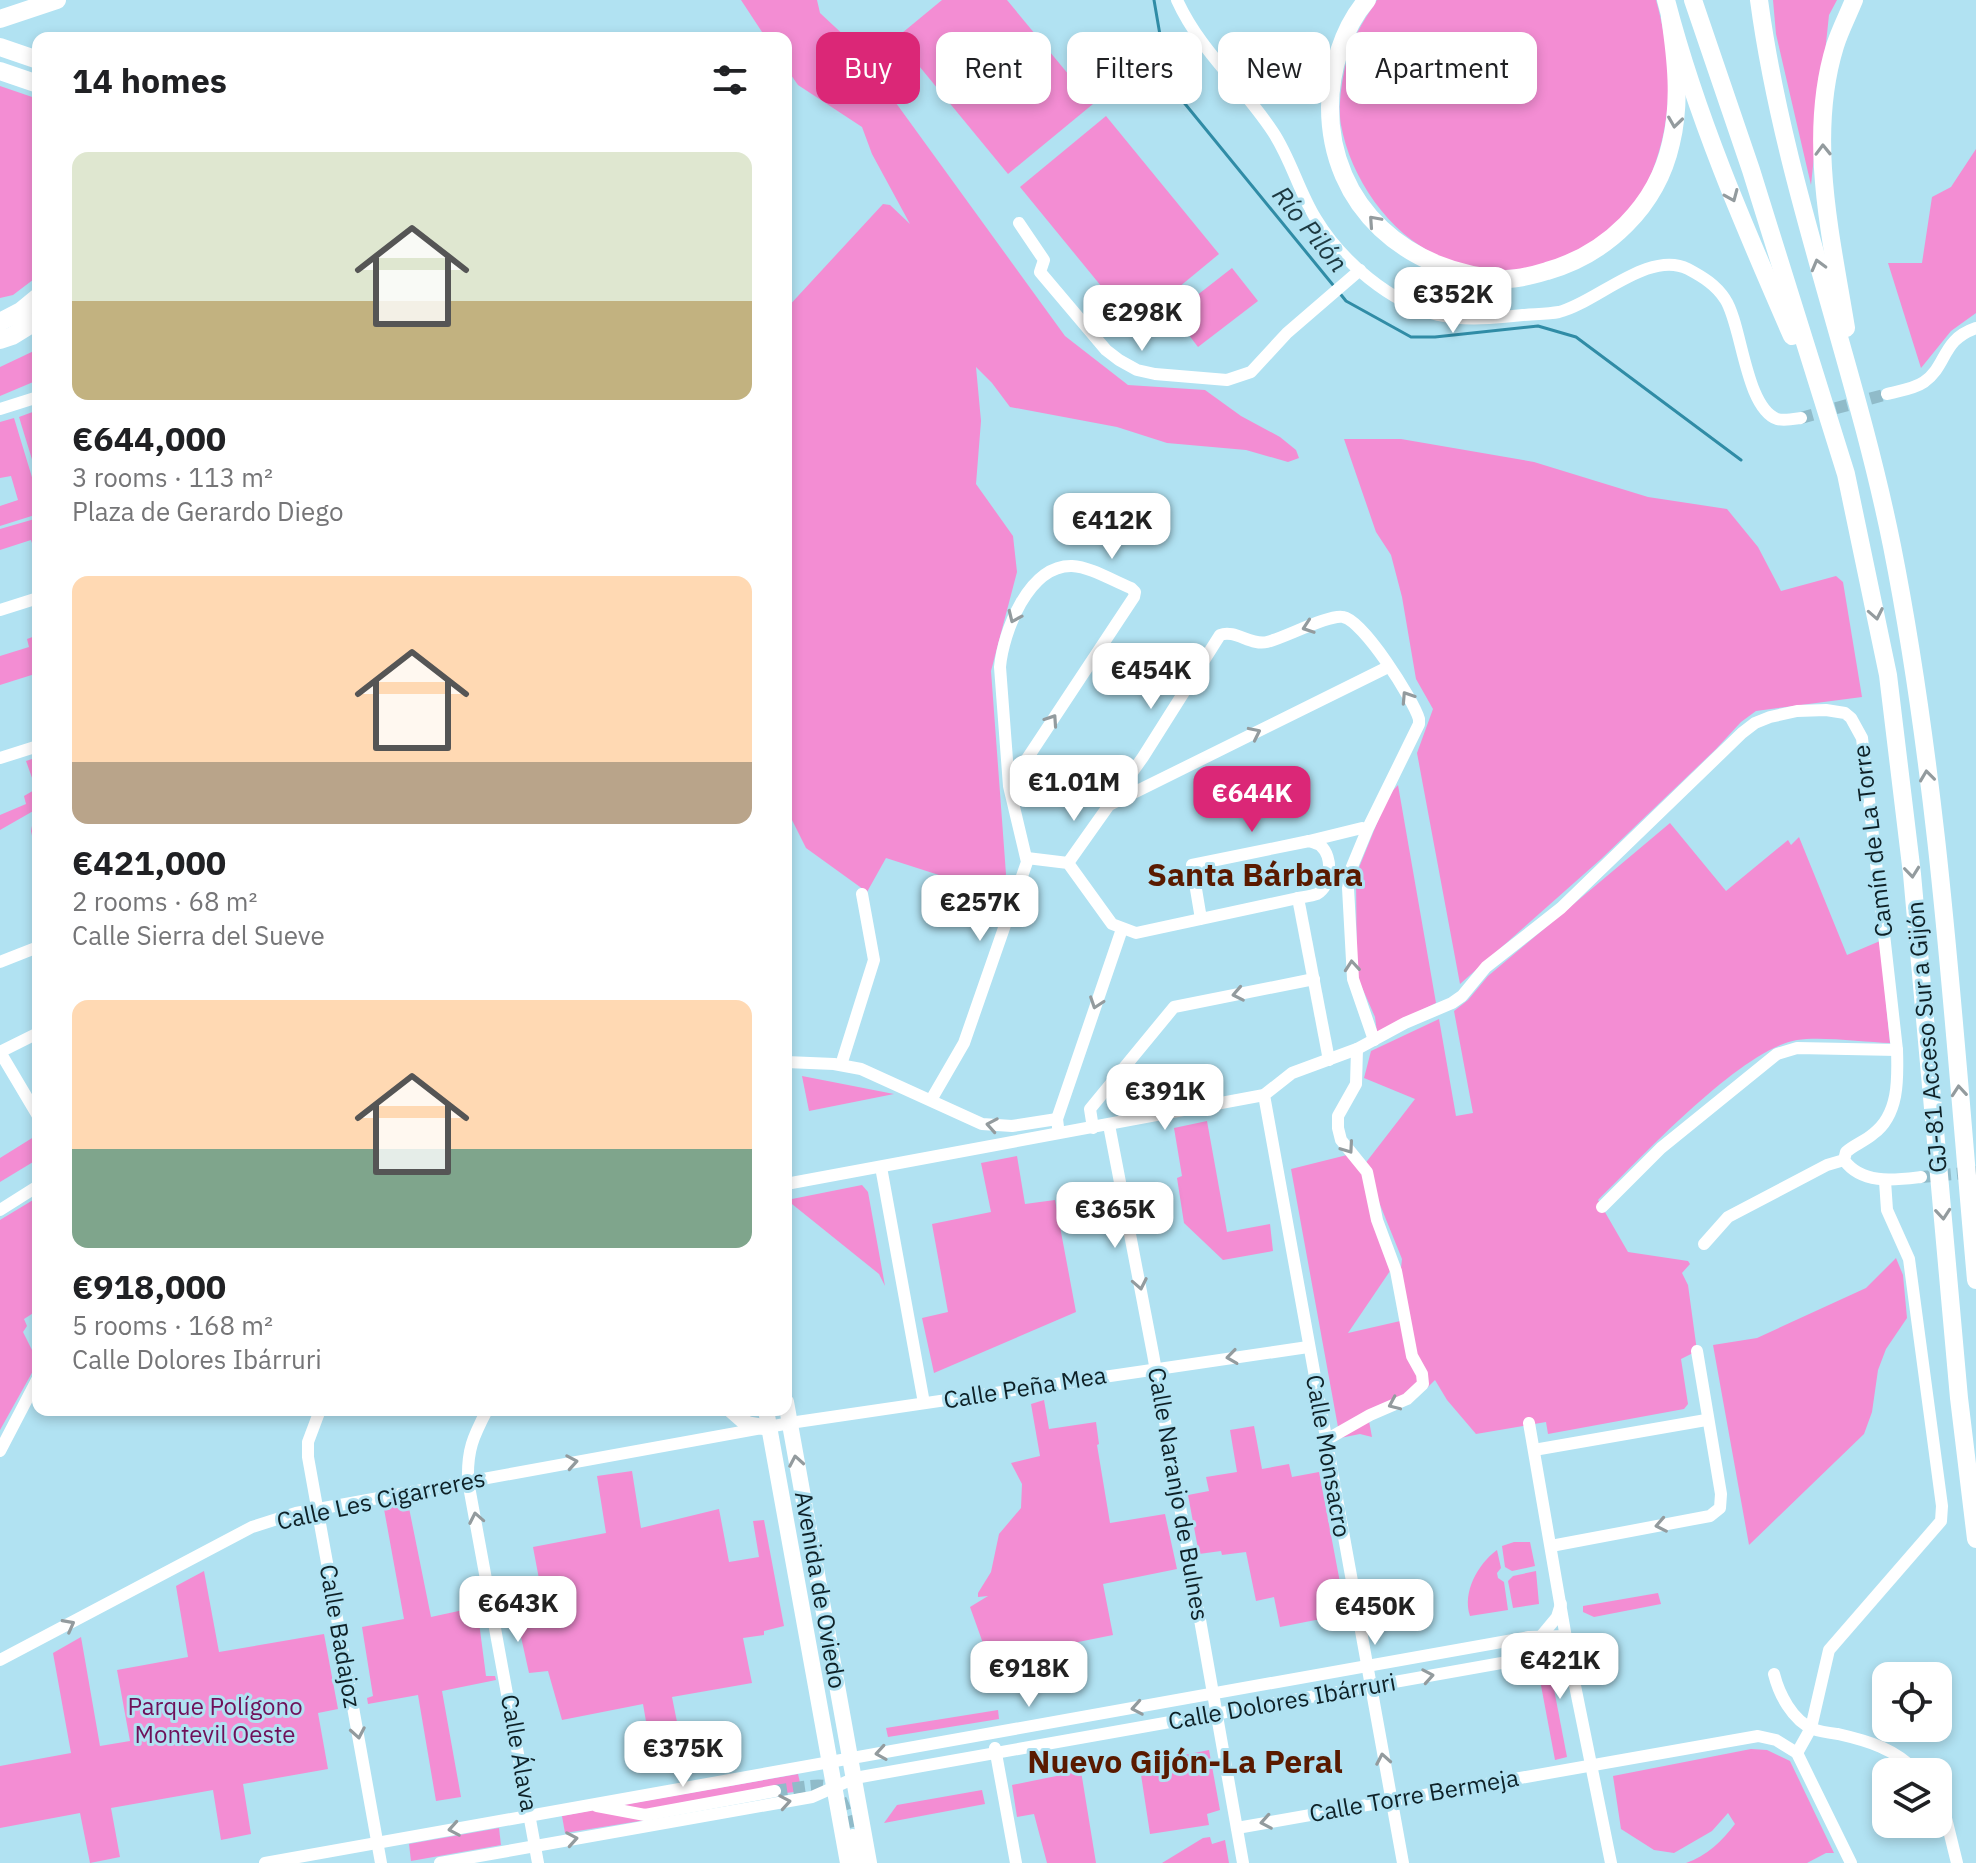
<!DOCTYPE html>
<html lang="en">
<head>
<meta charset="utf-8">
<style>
  :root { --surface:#fff; --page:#f2f2f2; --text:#202124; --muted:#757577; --accent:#db2777 }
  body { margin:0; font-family:"IBM Plex Sans",sans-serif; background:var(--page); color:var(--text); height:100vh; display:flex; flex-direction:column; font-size:30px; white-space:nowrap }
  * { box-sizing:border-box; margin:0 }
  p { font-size:26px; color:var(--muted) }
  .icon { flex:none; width:44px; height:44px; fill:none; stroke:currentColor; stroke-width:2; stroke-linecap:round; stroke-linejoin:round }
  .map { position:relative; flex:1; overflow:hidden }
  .drawer { position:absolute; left:32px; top:32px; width:760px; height:1384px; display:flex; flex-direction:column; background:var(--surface); border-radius:16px; box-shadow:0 4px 12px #0003 }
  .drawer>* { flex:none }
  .top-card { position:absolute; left:816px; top:32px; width:760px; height:72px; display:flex; gap:16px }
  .buttons { position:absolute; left:1872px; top:1662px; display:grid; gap:16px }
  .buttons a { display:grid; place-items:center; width:80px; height:80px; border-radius:16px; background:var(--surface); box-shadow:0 4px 12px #0003; font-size:40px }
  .price { position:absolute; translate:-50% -68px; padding:0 18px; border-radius:16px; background:#fff; color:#222; font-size:26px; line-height:52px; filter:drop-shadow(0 2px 4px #0008) }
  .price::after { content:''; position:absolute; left:50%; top:48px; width:24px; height:18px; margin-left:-12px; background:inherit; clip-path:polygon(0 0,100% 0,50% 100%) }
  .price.active { background:var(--accent); color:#fff }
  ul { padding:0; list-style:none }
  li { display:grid; align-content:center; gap:16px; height:424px; padding:0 40px }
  li span { display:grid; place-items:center; height:248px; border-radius:16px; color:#555 }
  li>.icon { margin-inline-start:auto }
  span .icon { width:144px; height:144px; fill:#fffc; stroke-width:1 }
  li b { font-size:34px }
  h2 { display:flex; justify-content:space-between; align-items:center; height:96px; padding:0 40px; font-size:34px }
  .pill { padding:0 28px; border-radius:16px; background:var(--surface); box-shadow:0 4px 12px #0003; font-size:28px; line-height:72px }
  .pill.active { background:var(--accent); color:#fff }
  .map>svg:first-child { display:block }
</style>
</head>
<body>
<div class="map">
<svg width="1976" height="1863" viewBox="0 0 1976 1863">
  <rect width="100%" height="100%" fill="#b1e2f2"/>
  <g fill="#f38dd3">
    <polygon points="741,0 817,0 820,13 864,54 896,103 1065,336 1128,385 1205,390 1241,416 1280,437 1296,450 1299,458 1288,462 1246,450 1167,443 1117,427 1010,407 992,383 976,367 981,421 976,484 1013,536 1017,572 991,671 1006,874 1001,895 886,858 867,892 806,848 786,808 786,309 883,204 890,205 910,224 872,154 862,127 798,85 786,68 786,38 766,38"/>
    <polygon points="942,0 1007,0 1093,104 1008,174 896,38"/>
    <path d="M 1377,0 L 1656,0 C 1671,53 1674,109 1656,161 C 1627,249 1533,292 1446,259 C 1392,239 1351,180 1341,125 C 1337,104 1344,62 1353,42 C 1359,27 1369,13 1377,0 Z"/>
    <polygon points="1773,0 1837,0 1829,15 1811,185 1776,34"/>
    <polygon points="0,86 38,99 38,276 13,295 0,298"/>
    <polygon points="1106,116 1219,254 1133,325 1020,187"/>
    <polygon points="1976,149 1976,313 1951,331 1921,368 1888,263 1922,263 1932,197 1951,187"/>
    <polygon points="1232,268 1258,301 1198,347 1173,314"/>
    <polygon points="38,349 38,380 0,396 0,367"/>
    <polygon points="38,410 38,479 19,417"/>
    <polygon points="14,418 38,497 38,514 0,526 0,506 18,500 11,476 0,478 0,422"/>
    <polygon points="1344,439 1401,439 1534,462 1648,497 1727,509 1758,547 1781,591 1836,576 1843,582 1862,697 1756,711 1741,722 1716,749 1601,859 1460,984 1417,753 1433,709 1416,679 1402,597 1391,555 1376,532"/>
    <polygon points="38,518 38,562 31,540 0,550 0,529"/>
    <polygon points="38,635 38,673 0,685 0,656 29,647 27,639"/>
    <polygon points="38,757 38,863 31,831 35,810 0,830 0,815 26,804 24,796 36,789 26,761"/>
    <polygon points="1398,785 1436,1003 1377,1032 1375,1017 1357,976 1356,875 1388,796"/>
    <path d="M 1670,823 L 1726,891 L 1788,840 L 1791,845 L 1799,837 L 1847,955 L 1880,941 L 1890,1043 C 1865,1042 1820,1036 1797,1040 C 1740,1050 1641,1158 1598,1200 L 1628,1252 L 1688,1261 L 1690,1264 L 1682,1273 L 1688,1285 L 1697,1351 L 1681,1359 L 1688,1404 L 1684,1409 L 1548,1434 L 1546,1422 L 1476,1434 L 1447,1400 L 1435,1380 L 1427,1388 L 1369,1421 L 1372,1437 L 1360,1434 L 1340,1438 L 1291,1169 L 1347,1155 L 1365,1178 L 1390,1271 L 1348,1333 L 1409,1319 L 1401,1268 L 1402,1259 L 1364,1165 L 1415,1099 L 1364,1078 L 1371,1051 L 1439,1019 L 1456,1116 L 1473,1113 L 1454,1011 L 1468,1000 L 1488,976 Z"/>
    <polygon points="802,1076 894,1094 809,1111"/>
    <polygon points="1207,1121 1227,1232 1270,1224 1273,1251 1223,1260 1184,1223 1177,1178 1182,1176 1174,1128"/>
    <polygon points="37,1135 38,1159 0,1182 0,1158"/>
    <polygon points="1017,1156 1025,1204 1055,1200 1076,1312 934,1373 922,1318 948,1312 932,1224 991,1212 981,1163"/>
    <polygon points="862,1185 868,1192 885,1286 879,1274 787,1200"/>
    <polygon points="38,1197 38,1310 24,1319 27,1326 23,1332 38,1362 0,1430 0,1220"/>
    <polygon points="1896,1258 1903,1275 1907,1318 1886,1349 1878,1370 1872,1412 1864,1434 1749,1545 1713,1345 1757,1338 1866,1288"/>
    <polygon points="1044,1400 1049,1429 1096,1422 1099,1444 1097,1445 1110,1523 1165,1514 1177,1569 1103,1584 1113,1635 989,1660 970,1607 988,1596 978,1597 978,1593 991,1572 999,1534 1021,1508 1022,1484 1011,1463 1040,1456 1031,1404"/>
    <polygon points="1254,1426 1262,1469 1289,1464 1292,1477 1319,1472 1346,1614 1280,1627 1274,1597 1256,1601 1246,1552 1222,1555 1221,1551 1199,1554 1188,1495 1209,1491 1206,1477 1237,1472 1230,1430"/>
    <polygon points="632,1471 641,1528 719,1509 729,1562 759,1557 753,1521 764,1520 784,1626 764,1631 764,1635 743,1638 752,1683 672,1697 684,1757 653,1762 643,1704 562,1720 548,1671 529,1673 513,1601 542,1595 533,1547 606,1533 597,1476"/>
    <polygon points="408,1503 431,1617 477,1607 486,1676 495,1676 496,1680 442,1691 461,1797 436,1801 418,1695 368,1704 367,1698 373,1696 362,1627 404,1619 384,1509"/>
    <polygon points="1514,1542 1530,1542 1535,1566 1512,1571 1505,1567 1502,1546"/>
    <path d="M 1497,1550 L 1501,1568 L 1497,1573 L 1498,1578 L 1504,1582 L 1508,1610 L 1470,1616 C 1462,1592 1478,1564 1497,1550 Z"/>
    <polygon points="204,1571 219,1652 324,1634 338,1709 318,1713 328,1769 243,1784 251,1834 221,1840 213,1790 111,1808 120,1857 90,1863 80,1813 0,1828 0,1766 71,1753 53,1653 81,1637 100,1746 130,1741 117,1670 188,1657 176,1586"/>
    <polygon points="1536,1571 1539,1604 1513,1608 1508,1581 1513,1576"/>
    <polygon points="1658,1593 1661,1604 1594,1617 1583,1612 1583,1606"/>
    <polygon points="1552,1679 1567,1757 1555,1760 1540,1680"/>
    <polygon points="998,1710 999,1719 888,1737 886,1728"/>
    <path d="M 1751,1749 L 1767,1750 L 1790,1761 L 1834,1853 L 1826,1853 L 1807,1863 L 1686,1863 C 1707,1856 1722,1841 1735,1824 L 1728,1813 L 1712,1831 L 1674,1853 L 1654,1850 L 1621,1829 L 1613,1776 Z"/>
    <polygon points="1209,1750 1220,1810 1207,1814 1209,1825 1150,1834 1140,1768 1145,1766 1144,1763"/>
    <polygon points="1081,1771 1096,1863 1047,1863 1034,1814 1017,1817 1012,1785"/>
    <polygon points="798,1774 802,1791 647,1810 622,1805"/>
    <polygon points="982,1790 985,1804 884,1823 897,1805"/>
    <polygon points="594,1810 646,1820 565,1833 562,1816"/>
    <polygon points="499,1828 501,1845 411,1861 409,1844"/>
    <polygon points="1210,1837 1212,1844 1225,1840 1229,1863 1162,1863 1203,1838"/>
  </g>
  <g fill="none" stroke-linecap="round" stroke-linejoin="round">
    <g stroke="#308ca6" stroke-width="3">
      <polyline points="1154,0 1160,35 1177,94 1333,285"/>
      <polyline points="1338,291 1346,301 1411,337 1435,337 1538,326 1576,337 1741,460"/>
    </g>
    <g stroke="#90bbc9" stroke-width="12" stroke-dasharray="12 6" stroke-linecap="butt">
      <polyline points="1801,418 1887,394"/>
      <polyline points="1921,1177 1976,1172"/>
      <path d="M 775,1791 C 833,1783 836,1775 853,1835"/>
    </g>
    <g stroke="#fff" stroke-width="12">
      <path d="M 1177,0 C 1200,51 1243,86 1273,132 C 1291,159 1299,192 1316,219 C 1342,262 1390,302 1438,315 C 1465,321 1496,318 1523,315 C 1535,314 1548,314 1559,312 C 1596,303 1649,249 1688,269 C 1703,277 1716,285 1725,299 C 1742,324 1745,407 1777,419 C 1784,421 1794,419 1801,418"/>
      <polyline points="1019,223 1044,260 1040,272 1106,350 1119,360 1137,370 1155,374 1227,380 1251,372 1287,333 1360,270"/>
      <path d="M 1887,394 C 1898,391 1914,389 1924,382 C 1948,365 1941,340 1976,328"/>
      <polyline points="0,409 38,397"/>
      <polyline points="0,610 38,598"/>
      <polyline points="0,758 38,746"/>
      <polyline points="1111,804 1388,667"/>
      <polyline points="1309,841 1362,828"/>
      <path d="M 1027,858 L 1068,863 L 1112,924 L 1136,933 L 1298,898 C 1303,897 1312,896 1317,894 C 1332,886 1333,857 1321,846 C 1319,844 1312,842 1309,841 L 1192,865 L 1201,919"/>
      <path d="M 1068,863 L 1143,757 L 1220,635 C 1235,629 1251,646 1267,642 C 1284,638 1329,614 1343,617 C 1363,620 1413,699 1419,719 L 1419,724 L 1368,828 L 1351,869 L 1348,888 L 1353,979 L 1374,1040"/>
      <polyline points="1298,898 1329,1060"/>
      <polyline points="0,962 38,947"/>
      <polyline points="0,1052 38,1116"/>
      <polyline points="0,1052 38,1033"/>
      <polyline points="786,1062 834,1064 861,1069 982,1124 1012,1126 1057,1119"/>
      <polyline points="841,1065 874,960 862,894"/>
      <polyline points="1264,1095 1403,1863"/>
      <path d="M 931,1100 L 964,1043 L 1027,862 L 1009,786 L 1000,667 C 1003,633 1028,565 1072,566 C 1091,567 1113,581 1131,588 L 1135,592 L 1134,597 L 1009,786"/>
      <polyline points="1109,1125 1153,1354 1243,1863"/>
      <polyline points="1058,1127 1057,1119 1122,929"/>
      <polyline points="1093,1128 1090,1109 1174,1007 1314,979"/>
      <polyline points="881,1167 924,1403"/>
      <path d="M 786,1184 L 1264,1095 L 1292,1073 L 1357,1049 L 1405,1023 L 1452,1003 L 1462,996 L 1486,967 L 1561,908 L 1742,733 L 1755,723 L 1770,717 L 1797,711 L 1826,710 L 1845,713 L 1851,718 L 1862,738 L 1897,1050 C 1898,1079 1899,1115 1873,1134 C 1865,1141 1854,1145 1846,1152 L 1844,1160 C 1862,1185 1895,1180 1921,1177"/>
      <polyline points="1602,1207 1661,1148 1777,1054 1797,1048 1897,1050"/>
      <polyline points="0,1210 38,1186"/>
      <polyline points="1704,1244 1728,1217 1827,1165 1844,1160"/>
      <polyline points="320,1410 308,1442 308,1457 381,1863"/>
      <path d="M 487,1410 C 473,1437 467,1450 468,1481 L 538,1863"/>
      <polyline points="1529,1423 1570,1661 1611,1863"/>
      <polyline points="1326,1440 1370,1415 1407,1399 1423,1384 1422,1374 1412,1356 1396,1271 1377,1220 1367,1172 1341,1140 1338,1128 1338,1116 1356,1084 1357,1049"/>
      <polyline points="1534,1450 1706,1420"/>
      <polyline points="0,1451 38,1378"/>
      <polyline points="1551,1546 1710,1516 1720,1508 1721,1494 1697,1351"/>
      <polyline points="1542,1635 1557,1617 1561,1604"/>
      <polyline points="0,1660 252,1527 296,1513 790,1423 1308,1347"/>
      <path d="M 1774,1674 C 1779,1694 1792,1720 1813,1729 C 1821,1732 1830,1733 1838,1734 C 1869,1741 1895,1749 1917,1772"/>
      <polyline points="995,1748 1016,1863"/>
      <polyline points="1797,1753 1811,1728 1829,1650 1941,1521 1942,1506 1909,1259 1887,1210 1885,1181"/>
      <polyline points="1938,1796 1943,1806 1957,1863"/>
      <polyline points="597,1806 645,1815 775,1791"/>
      <polyline points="1237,1828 1758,1736 1776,1740 1797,1753 1851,1863"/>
      <polyline points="853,1835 858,1863"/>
      <polyline points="265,1863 1529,1637 1566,1636"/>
      <polyline points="440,1863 812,1797 855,1778 1569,1651"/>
    </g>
    <g stroke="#fff" stroke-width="16">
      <polyline points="786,1402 869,1863"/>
      <polyline points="731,1410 747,1424 769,1428"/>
      <polyline points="766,1410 848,1863"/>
    </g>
    <g stroke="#fff" stroke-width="18">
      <path d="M 1367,0 C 1343,27 1330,71 1330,107 C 1330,207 1408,274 1505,279 C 1518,279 1534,275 1547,271 C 1607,254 1657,206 1671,143 C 1681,102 1676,58 1670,17"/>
      <path d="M 1666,0 C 1696,116 1744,226 1792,336"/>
      <polyline points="1693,0 1751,170 1846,474 1888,675 1912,874 1959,1398 1976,1539"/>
      <path d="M 1759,0 C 1784,186 1855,362 1892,546 C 1940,788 1954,1035 1976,1280"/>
      <polyline points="0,19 57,0"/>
      <polyline points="0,47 38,60"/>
      <polyline points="0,71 38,84"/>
      <polyline points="0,322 21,311 38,297"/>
      <path d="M 1846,328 C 1831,236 1807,137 1835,46 C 1840,30 1848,15 1854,0"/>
      <polyline points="0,340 12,336 38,320"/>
    </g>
  </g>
  <defs><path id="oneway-chevron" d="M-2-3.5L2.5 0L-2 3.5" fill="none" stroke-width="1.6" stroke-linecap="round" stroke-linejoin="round" transform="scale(2)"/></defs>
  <g stroke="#939b9e">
    <use href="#oneway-chevron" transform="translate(1675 122) rotate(98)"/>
    <use href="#oneway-chevron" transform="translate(1823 150) rotate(-91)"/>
    <use href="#oneway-chevron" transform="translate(1732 196) rotate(67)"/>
    <use href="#oneway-chevron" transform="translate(1374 221) rotate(-132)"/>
    <use href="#oneway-chevron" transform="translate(1818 265) rotate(-105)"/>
    <use href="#oneway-chevron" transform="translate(1876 614) rotate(79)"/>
    <use href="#oneway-chevron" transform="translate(1014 617) rotate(114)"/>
    <use href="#oneway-chevron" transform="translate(1308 627) rotate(161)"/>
    <use href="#oneway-chevron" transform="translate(1407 697) rotate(-123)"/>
    <use href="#oneway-chevron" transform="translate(1052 720) rotate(-56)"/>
    <use href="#oneway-chevron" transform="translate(1255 733) rotate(-26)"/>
    <use href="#oneway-chevron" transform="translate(1927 776) rotate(-97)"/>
    <use href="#oneway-chevron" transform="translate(1912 872) rotate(84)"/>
    <use href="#oneway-chevron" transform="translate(1352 966) rotate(-95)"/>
    <use href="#oneway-chevron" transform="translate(1238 994) rotate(169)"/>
    <use href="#oneway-chevron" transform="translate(1096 1003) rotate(109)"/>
    <use href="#oneway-chevron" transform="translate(1959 1091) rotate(-95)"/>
    <use href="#oneway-chevron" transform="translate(992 1125) rotate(-170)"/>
    <use href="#oneway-chevron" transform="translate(1348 1148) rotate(55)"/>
    <use href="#oneway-chevron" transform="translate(1943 1214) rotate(85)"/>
    <use href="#oneway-chevron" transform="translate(1140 1284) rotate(79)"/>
    <use href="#oneway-chevron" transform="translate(1232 1357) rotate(172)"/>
    <use href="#oneway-chevron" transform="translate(1394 1404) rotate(156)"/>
    <use href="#oneway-chevron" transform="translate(796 1461) rotate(-100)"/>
    <use href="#oneway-chevron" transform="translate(572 1462) rotate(-10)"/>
    <use href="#oneway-chevron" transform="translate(476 1518) rotate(-101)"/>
    <use href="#oneway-chevron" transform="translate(1661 1525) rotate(169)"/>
    <use href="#oneway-chevron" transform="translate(69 1625) rotate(-28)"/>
    <use href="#oneway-chevron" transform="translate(1428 1676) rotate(-10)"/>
    <use href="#oneway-chevron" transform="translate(1137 1708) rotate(170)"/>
    <use href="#oneway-chevron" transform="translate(358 1733) rotate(80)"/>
    <use href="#oneway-chevron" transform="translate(881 1753) rotate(171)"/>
    <use href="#oneway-chevron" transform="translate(1383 1759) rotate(-100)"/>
    <use href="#oneway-chevron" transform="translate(785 1802) rotate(-10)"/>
    <use href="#oneway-chevron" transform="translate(1266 1822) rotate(170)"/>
    <use href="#oneway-chevron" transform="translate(454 1829) rotate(170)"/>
    <use href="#oneway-chevron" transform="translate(572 1839) rotate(-10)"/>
  </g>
  <g text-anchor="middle" stroke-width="6" stroke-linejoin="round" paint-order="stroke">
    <g font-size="24" fill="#0e2127" stroke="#b1e2f2">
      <text transform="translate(1873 841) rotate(-97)" y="8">Camín de La Torre</text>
      <text transform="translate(1927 1037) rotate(-95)" y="8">GJ-81 Acceso Sur a Gijón</text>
      <text transform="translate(1025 1388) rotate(-9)" y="8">Calle Peña Mea</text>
      <text transform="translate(1328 1456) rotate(80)" y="8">Calle Monsacro</text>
      <text transform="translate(1178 1494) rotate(80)" y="8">Calle Naranjo de Bulnes</text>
      <text transform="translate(381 1500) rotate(-12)" y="8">Calle Les Cigarreres</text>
      <text transform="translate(820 1590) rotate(80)" y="8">Avenida de Oviedo</text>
      <text transform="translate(340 1636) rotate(80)" y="8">Calle Badajoz</text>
      <text transform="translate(1282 1702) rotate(-10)" y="8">Calle Dolores Ibárruri</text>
      <text transform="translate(519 1753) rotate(80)" y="8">Calle Álava</text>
      <text transform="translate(1414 1796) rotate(-10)" y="8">Calle Torre Bermeja</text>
    </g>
    <g font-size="24" fill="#6f1059" stroke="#b1e2f2">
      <text x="215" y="1715">Parque Polígono<tspan x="215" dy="28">Montevil Oeste</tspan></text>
    </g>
    <g font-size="26" font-style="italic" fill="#1d3941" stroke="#b1e2f2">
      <text transform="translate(1310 229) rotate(51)" y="9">Río Pilón</text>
    </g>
    <g font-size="32" font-weight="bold" fill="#5a1a00" stroke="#b1e2f2">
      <text x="1255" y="886">Santa Bárbara</text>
      <text x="1185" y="1773">Nuevo Gijón-La Peral</text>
    </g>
  </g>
</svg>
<div class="buttons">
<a><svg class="icon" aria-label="locate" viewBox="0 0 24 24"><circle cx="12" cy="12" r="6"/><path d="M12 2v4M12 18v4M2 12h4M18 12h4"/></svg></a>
<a><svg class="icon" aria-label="layers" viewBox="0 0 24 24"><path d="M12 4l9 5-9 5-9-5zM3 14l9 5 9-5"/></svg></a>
</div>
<b class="price" style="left:1453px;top:335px">€352K</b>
<b class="price" style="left:1142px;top:353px">€298K</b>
<b class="price" style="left:1112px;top:561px">€412K</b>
<b class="price" style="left:1151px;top:711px">€454K</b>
<b class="price" style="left:1074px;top:823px">€1.01M</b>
<b class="price active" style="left:1252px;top:834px">€644K</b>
<b class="price" style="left:980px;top:943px">€257K</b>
<b class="price" style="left:1165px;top:1132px">€391K</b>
<b class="price" style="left:1115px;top:1250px">€365K</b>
<b class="price" style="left:518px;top:1644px">€643K</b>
<b class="price" style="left:1375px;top:1647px">€450K</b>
<b class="price" style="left:1560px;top:1701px">€421K</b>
<b class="price" style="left:1029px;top:1709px">€918K</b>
<b class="price" style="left:683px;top:1789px">€375K</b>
<div class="top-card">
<a class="pill active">Buy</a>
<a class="pill">Rent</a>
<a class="pill">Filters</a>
<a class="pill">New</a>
<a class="pill">Apartment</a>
</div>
<section class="drawer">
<h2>14 homes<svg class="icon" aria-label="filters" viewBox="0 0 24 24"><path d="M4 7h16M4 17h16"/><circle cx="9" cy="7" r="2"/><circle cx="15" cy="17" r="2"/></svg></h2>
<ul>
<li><span style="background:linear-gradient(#dfe7d0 60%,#c2b280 0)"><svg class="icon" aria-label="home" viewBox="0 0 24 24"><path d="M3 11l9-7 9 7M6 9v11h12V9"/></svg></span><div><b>€644,000</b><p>3 rooms · 113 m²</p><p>Plaza de Gerardo Diego</p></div></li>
<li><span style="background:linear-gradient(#ffd9b3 75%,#b9a48a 0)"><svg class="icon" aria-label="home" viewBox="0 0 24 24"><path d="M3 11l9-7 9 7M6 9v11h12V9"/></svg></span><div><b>€421,000</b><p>2 rooms · 68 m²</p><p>Calle Sierra del Sueve</p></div></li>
<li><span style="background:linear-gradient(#ffd9b3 60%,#7fa58c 0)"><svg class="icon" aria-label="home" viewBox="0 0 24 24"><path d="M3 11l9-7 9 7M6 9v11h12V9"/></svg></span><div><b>€918,000</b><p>5 rooms · 168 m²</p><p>Calle Dolores Ibárruri</p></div></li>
</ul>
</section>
</div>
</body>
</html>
